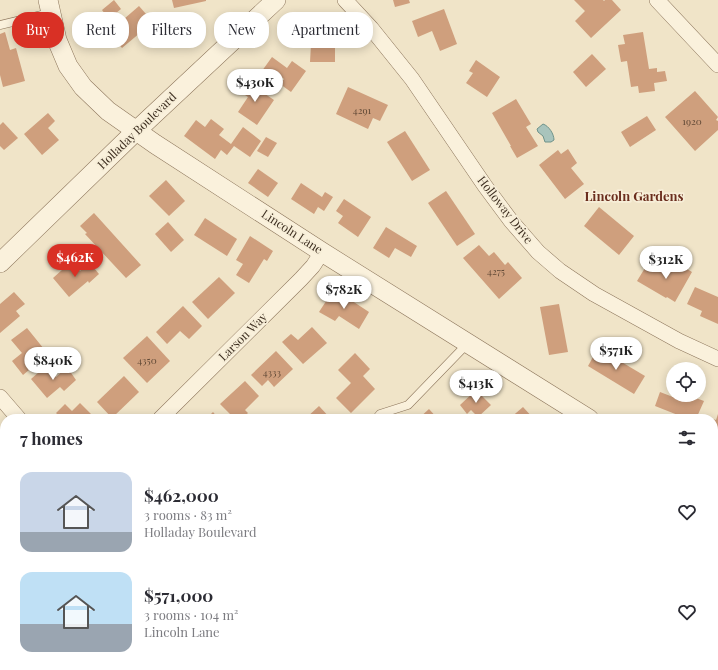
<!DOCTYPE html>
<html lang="en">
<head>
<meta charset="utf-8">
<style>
  :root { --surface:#fff; --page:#f2f2f3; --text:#2b2b33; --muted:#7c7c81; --accent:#d93025 }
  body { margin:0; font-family:"Playfair Display",serif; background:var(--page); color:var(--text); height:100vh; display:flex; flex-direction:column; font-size:15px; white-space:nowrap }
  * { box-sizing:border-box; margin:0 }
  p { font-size:13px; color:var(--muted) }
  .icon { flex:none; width:22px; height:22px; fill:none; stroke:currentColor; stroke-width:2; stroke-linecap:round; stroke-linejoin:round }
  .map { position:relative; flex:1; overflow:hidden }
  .panel { position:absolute; left:0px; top:414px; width:718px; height:256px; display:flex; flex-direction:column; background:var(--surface); border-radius:16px 16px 0 0; box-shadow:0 2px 10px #0003 }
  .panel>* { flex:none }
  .top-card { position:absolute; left:12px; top:12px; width:400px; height:36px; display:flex; gap:8px }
  .tools { position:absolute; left:666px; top:362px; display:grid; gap:8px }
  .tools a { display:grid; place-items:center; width:40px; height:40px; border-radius:50%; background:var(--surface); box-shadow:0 2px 10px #0003; font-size:20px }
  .price { position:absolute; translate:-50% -34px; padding:0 9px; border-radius:14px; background:#fff; color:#222; font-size:13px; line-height:26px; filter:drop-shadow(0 1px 2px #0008) }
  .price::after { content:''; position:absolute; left:50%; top:24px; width:12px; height:9px; margin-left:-6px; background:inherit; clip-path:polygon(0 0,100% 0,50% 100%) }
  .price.active { background:var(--accent); color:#fff }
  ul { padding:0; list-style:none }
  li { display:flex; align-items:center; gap:12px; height:100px; padding:0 20px }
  li span { display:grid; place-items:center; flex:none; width:112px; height:80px; border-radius:12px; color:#555 }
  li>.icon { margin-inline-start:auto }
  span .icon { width:48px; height:48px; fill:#fffc; stroke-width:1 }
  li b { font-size:17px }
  h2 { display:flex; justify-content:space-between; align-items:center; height:48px; padding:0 20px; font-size:17px }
  .chip { padding:0 14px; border-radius:16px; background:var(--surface); box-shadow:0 2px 10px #0003; font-size:14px; line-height:36px }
  .chip.active { background:var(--accent); color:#fff }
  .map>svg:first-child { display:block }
</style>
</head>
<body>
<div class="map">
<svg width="718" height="670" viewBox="0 0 718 670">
  <rect width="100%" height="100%" fill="#f0e4c8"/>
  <path fill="#a9c4bc" stroke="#6f938a" d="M 543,124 C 549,126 554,134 554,140 L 551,142 L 545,142 L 543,136 L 538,132 L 537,129 Z"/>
  <g fill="#cf9f7d">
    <polygon points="114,0 121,9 110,18 114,24 105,32 100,25 108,18 102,10"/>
    <polygon points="172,0 206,0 206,1 174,8"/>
    <polygon points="393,0 409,0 410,3 395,7"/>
    <polygon points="574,0 603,0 604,1 605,0 612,0 621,10 591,38 575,21 585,11"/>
    <polygon points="139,6 153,22 122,48 109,32"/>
    <polygon points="444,9 457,44 440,51 432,31 418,37 412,21"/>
    <polygon points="296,26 316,26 316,37 335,38 335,62 310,62 311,44 296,44"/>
    <polygon points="5,32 10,50 16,48 25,81 3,87 0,75 0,34"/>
    <polygon points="643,32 649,69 657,68 657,72 665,71 667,81 654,83 655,91 639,93 638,86 631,87 627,61 621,62 618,45 625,44 623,35"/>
    <polygon points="592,54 606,69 586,87 573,72"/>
    <polygon points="272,57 287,68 292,61 306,71 291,92 280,84 284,79 276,73 270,82 259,75"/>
    <polygon points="476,60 500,77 487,97 466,83 473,73 469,71"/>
    <polygon points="246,81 274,100 257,125 238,112 248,97 239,91"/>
    <polygon points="348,87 388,105 380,121 373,118 368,129 336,114"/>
    <polygon points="695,91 718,117 716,120 718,121 718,130 695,151 665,117"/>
    <polygon points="516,99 531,124 526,127 538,146 517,158 510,146 511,146 492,113"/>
    <polygon points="48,113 55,121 48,128 59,140 42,155 24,134"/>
    <polygon points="647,116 656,130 630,147 621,132"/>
    <polygon points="211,119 224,129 219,135 231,144 243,127 261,141 250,157 234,146 227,155 221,150 215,159 184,136 196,120 205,127"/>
    <polygon points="3,122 18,138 4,150 0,146 0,125"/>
    <polygon points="405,131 430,170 412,181 387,142"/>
    <polygon points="266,137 277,143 268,157 257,151"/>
    <polygon points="568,149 577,163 571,168 584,184 565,199 539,165 558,150 561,154"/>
    <polygon points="258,169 278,183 268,197 248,183"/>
    <polygon points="166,180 185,201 169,216 149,196"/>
    <polygon points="301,183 322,197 325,192 333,197 324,211 318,207 314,214 291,199"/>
    <polygon points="446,191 475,234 457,246 428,203"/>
    <polygon points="344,199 371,217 358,237 338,223 343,216 336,211"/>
    <polygon points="599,207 634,236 619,255 584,226"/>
    <polygon points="94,213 141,265 126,278 85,234 87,233 80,226"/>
    <polygon points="205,218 237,239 227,256 194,235"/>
    <polygon points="168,222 184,240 171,252 155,234"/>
    <polygon points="386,227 417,246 411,257 395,248 389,258 373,248"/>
    <polygon points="250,236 273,251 267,261 264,259 249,283 236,275 243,264 236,260"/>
    <polygon points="479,245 489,256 494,252 505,265 508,262 522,278 499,299 463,258"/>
    <polygon points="72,261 80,271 89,262 99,274 89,283 88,281 69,297 53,278"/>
    <polygon points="674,261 692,272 675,302 667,297 666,298 637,281 648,263 666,274"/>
    <polygon points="219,277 235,293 208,319 192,302"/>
    <polygon points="695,287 718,297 718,324 700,316 702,311 687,304"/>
    <polygon points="334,289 369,312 359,329 339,316 335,321 319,312"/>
    <polygon points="14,292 25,304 16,311 20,316 0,333 0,304"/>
    <polygon points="559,304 568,352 549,355 540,307"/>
    <polygon points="183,306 202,326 189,339 180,331 167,344 156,332"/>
    <polygon points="312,327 327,343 303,364 282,342 291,334 298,340"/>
    <polygon points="27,328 48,354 23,375 12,361 22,353 11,340"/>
    <polygon points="147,336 170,361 147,383 123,358"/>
    <polygon points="598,348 645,376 634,394 588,366"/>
    <polygon points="276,351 293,369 274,387 268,380 262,386 251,375"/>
    <polygon points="355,353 370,369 363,376 375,389 351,413 336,398 351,383 338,370"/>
    <polygon points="47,365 56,377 67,367 76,380 64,391 60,387 47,398 31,379"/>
    <polygon points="124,376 139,392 112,418 97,402"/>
    <polygon points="245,381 259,396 245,410 248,413 242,419 235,419 220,404"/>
    <polygon points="476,390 491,405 478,417 471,410 467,414 460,405"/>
    <polygon points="660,392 673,397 674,395 688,395 704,401 696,419 688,419 655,406"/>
    <polygon points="80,403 96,419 62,419 56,413 65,404 72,411"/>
    <polygon points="319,406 331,419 305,419"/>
    <polygon points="523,407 534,419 509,419"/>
    <polygon points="429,409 438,419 418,419"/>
    <polygon points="213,412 219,419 206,419"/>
    <polygon points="718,414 718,448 713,447 713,419 716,420"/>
    <polygon points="0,450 5,456 5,468 0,472"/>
    <polygon points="5,480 5,510 0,504 4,500 0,495 0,484"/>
    <polygon points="713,543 718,546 718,567 715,565 713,568"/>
    <polygon points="0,603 5,615 5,621 0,623"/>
    <polygon points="713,622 718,625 718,650 713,647"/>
    <polygon points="156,665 201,665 195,670 160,670"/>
    <polygon points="300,665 314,665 317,670 295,670 294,669"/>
    <polygon points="480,665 490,665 493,668 491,670 474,670"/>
    <polygon points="542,665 560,665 563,667 561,670 543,670 540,668"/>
    <polygon points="602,665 620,665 627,670 598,670"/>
  </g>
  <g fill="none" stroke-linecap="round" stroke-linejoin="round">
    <g stroke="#8d765c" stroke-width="9">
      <g id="service">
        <polyline points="0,25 50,13"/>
        <polyline points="376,419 380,414 408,405 468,343"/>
      </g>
    </g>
    <g stroke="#8d765c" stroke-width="16">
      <g id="minor">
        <polyline points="345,0 371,28 412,79 485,186 511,221 538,252 560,271 594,294 679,341 718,359"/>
        <polyline points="657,0 718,65"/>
        <polyline points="0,397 19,419"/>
        <polyline points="160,419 301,279 313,266 322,252"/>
        <polyline points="250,665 254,670"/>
        <polyline points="683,665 690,670"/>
        <polyline points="385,670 387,665"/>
      </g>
    </g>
    <g stroke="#8d765c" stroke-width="20">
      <g id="tertiary">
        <polyline points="48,0 57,40 68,66 83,87 108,111 155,144 322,252 589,419"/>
        <polyline points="0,263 136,131 276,0"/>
        <polyline points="713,496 718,499"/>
      </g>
    </g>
    <use href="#service" stroke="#faf1dc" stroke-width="8"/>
    <use href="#minor" stroke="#faf1dc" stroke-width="15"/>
    <use href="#tertiary" stroke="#faf1dc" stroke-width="19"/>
  </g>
  <g text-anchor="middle" stroke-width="3.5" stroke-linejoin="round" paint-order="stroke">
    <g font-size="10" fill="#624a37">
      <text x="362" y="114">4291</text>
      <text x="692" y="125">1920</text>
      <text x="496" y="275">4275</text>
      <text x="147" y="364">4350</text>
      <text x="272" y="376">4333</text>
    </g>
    <g font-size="12" fill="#3d2e20" stroke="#f7eed8">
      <text transform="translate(137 131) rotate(-44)" y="4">Holladay Boulevard</text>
      <text transform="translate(505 210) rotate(52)" y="4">Holloway Drive</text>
      <text transform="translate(292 232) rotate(33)" y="4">Lincoln Lane</text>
      <text transform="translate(243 337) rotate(-45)" y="4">Larson Way</text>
    </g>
    <g font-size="13" font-weight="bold" fill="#6b2e1e" stroke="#f7eed8">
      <text x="634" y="201">Lincoln Gardens</text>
    </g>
  </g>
</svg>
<div class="tools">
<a><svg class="icon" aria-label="locate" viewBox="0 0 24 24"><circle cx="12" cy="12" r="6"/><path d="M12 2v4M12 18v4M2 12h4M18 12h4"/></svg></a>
</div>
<b class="price" style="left:255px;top:103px">$430K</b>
<b class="price active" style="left:75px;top:278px">$462K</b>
<b class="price" style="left:666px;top:280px">$312K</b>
<b class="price" style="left:344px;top:310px">$782K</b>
<b class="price" style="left:616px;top:371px">$571K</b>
<b class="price" style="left:53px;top:381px">$840K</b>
<b class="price" style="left:476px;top:404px">$413K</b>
<div class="top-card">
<a class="chip active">Buy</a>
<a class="chip">Rent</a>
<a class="chip">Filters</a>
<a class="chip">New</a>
<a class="chip">Apartment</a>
</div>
<section class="panel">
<h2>7 homes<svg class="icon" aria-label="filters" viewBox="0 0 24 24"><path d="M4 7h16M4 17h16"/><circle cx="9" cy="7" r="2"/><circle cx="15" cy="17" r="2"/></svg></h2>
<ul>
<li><span style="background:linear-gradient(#c9d6e8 75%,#9aa5b1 0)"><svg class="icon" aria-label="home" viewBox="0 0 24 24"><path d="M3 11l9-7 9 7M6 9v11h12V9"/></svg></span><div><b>$462,000</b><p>3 rooms · 83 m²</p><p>Holladay Boulevard</p></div><svg class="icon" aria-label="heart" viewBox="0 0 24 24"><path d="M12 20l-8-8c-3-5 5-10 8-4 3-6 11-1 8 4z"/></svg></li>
<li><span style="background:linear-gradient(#bfe0f5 65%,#9aa5b1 0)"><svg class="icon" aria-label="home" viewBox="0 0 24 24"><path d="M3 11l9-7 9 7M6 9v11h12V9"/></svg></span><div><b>$571,000</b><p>3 rooms · 104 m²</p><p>Lincoln Lane</p></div><svg class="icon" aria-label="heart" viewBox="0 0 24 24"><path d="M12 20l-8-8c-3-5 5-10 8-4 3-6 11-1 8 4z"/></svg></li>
</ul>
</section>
</div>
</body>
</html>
